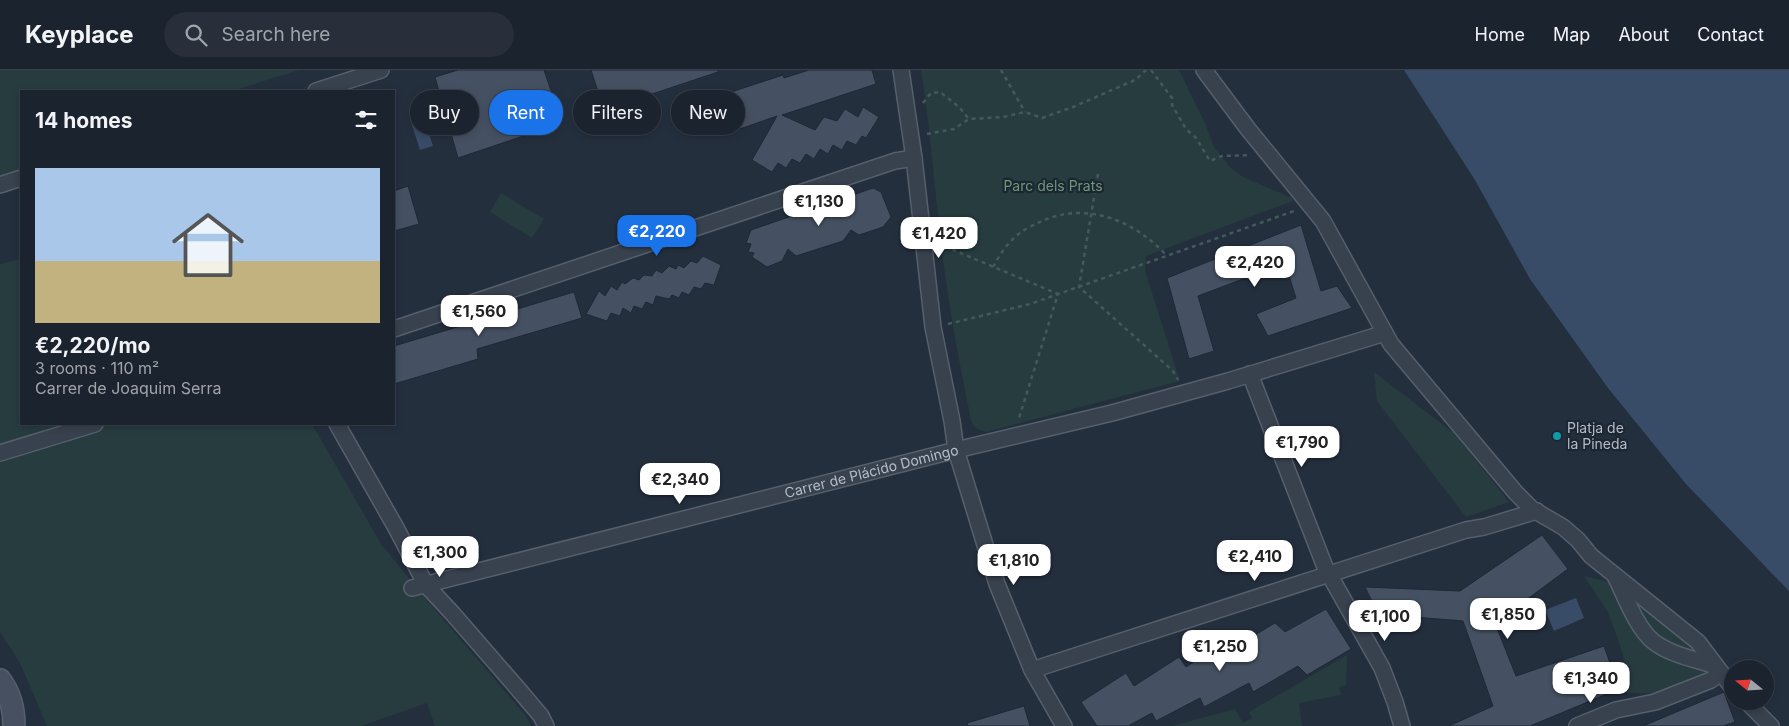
<!DOCTYPE html>
<html lang="en">
<head>
<meta charset="utf-8">
<style>
  :root { --surface:#1b232e; --page:#282f3a; --text:#f1f3f6; --muted:#a0a4aa; --line:#39404a; --accent:#1a73e8 }
  body { margin:0; font-family:Inter,sans-serif; background:var(--page); color:var(--text); height:100vh; display:flex; flex-direction:column; font-size:19px; white-space:nowrap }
  * { box-sizing:border-box; margin:0 }
  p { font-size:16px; color:var(--muted) }
  .icon { flex:none; width:28px; height:28px; fill:none; stroke:currentColor; stroke-width:2; stroke-linecap:round; stroke-linejoin:round }
  .map { position:relative; flex:1; overflow:hidden }
  .panel { position:absolute; left:20px; top:20px; width:375px; height:335px; display:flex; flex-direction:column; background:var(--surface); border-radius:0px; box-shadow:0 2px 8px #0003,0 0 0 1px var(--line) }
  .panel>* { flex:none }
  .top-card { position:absolute; left:410px; top:20px; width:475px; height:45px; display:flex; gap:10px }
  .needle { width:32px; rotate:288deg }
  .fabs { position:absolute; left:1724px; top:590px; display:grid; gap:10px }
  .fabs a { display:grid; place-items:center; width:50px; height:50px; border-radius:50%; background:var(--surface); box-shadow:0 2px 8px #0003,0 0 0 1px var(--line); font-size:25px }
  .price { position:absolute; translate:-50% -42px; padding:0 11px; border-radius:10px; background:#fff; color:#222; font-size:16px; line-height:32px; filter:drop-shadow(0 1px 2px #0008) }
  .price::after { content:''; position:absolute; left:50%; top:30px; width:15px; height:11px; margin-left:-8px; background:inherit; clip-path:polygon(0 0,100% 0,50% 100%) }
  .price.current { background:var(--accent); color:#fff }
  ul { padding:0; list-style:none }
  li { display:grid; align-content:center; gap:10px; height:265px; padding:0 15px }
  li span { display:grid; place-items:center; height:155px; border-radius:0px; color:#555 }
  li>.icon { margin-inline-start:auto }
  span .icon { width:90px; height:90px; fill:#fffc; stroke-width:1 }
  li b { font-size:21px }
  h2 { display:flex; justify-content:space-between; align-items:center; height:60px; padding:0 15px; font-size:21px }
  .chip { padding:0 18px; border-radius:22px; background:var(--surface); box-shadow:0 2px 8px #0003,0 0 0 1px var(--line); font-size:18px; line-height:45px }
  .chip.current { background:var(--accent); color:#fff }
  header { display:flex; align-items:center; gap:30px; box-sizing:border-box; height:70px; padding:0 25px; background:var(--surface); border-bottom:1px solid var(--line) }
  header strong { font-size:24px }
  nav { display:flex; gap:28px; margin-inline-start:auto; font-size:18px }
  .search { width:350px; height:45px; background:var(--page); display:flex; align-items:center; gap:12px; box-sizing:border-box; padding:0 18px; border-radius:28px; color:var(--muted); font-size:19px }
  .map>svg:first-child { display:block }
</style>
</head>
<body>
<header>
<strong>Keyplace</strong>
<div class="search"><svg class="icon" aria-label="search" viewBox="0 0 24 24"><circle cx="10" cy="10" r="6"/><path d="M15 15l6 6"/></svg>Search here</div>
<nav><a>Home</a><a>Map</a><a>About</a><a>Contact</a></nav>
</header>
<div class="map">
<svg width="1789" height="656" viewBox="0 0 1789 656">
  <rect width="100%" height="100%" fill="#242f3e"/>
  <g fill="#263c3f">
    <polygon points="0,0 299,0 232,21 21,21 21,102 0,109"/>
    <path d="M 921,0 L 1179,0 L 1205,53 L 1214,77 L 1230,97 L 1243,107 L 1292,128 L 1293,131 L 1146,186 L 1145,201 L 1180,311 L 986,362 L 975,358 L 971,350 C 960,297 950,243 943,189 C 935,126 931,63 921,0 Z"/>
    <polygon points="501,123 544,149 532,168 490,142"/>
    <polygon points="21,189 21,354 312,354 381,474 431,535 526,646 531,656 435,656 427,633 361,656 47,656 20,593 0,562 0,194"/>
    <polygon points="1374,302 1455,364 1509,432 1466,447 1377,331"/>
    <polygon points="1584,506 1618,514 1684,565 1710,604 1664,623 1627,623 1623,584 1608,542"/>
    <polygon points="1347,585 1346,615 1339,617 1341,625 1299,633 1302,656 1172,656 1235,639 1243,653 1252,648 1249,642"/>
  </g>
  <g fill="#394c67">
    <polygon points="1404,0 1789,0 1789,521 1686,414 1608,318 1530,209 1475,110"/>
    <polygon points="423,44 433,76 420,80 410,49"/>
    <polygon points="1576,528 1584,548 1554,561 1545,540"/>
  </g>
  <g fill="#455162" stroke="#1f2835">
    <polygon points="458,0 544,0 562,53 458,88 435,7"/>
    <polygon points="591,0 718,0 718,2 604,40"/>
    <polygon points="809,0 872,0 876,14 782,45 815,60 824,47 837,51 845,39 858,47 863,37 879,47 866,68 862,66 856,75 847,71 842,80 833,75 828,84 820,79 814,89 806,84 800,93 792,89 786,98 778,93 772,102 752,90 777,46 737,60 725,24 783,5 784,8"/>
    <polygon points="408,116 419,154 394,161 394,121"/>
    <polygon points="873,118 881,122 891,147 883,157 859,165 851,160 843,171 796,186 788,179 782,191 767,197 752,187 754,183 748,182 751,174 746,173 751,160"/>
    <polygon points="1301,155 1321,221 1337,216 1352,238 1268,266 1256,244 1296,228 1285,193 1198,226 1214,281 1189,289 1167,208"/>
    <polygon points="703,186 721,195 714,215 705,213 701,219 694,217 689,225 682,222 679,228 672,225 669,229 656,226 653,235 646,232 642,239 634,236 631,243 623,238 620,246 611,243 607,251 586,244 599,221 605,226 611,216 617,220 622,212 625,214 633,208 639,210 644,205 652,206 656,200 662,203 669,196 676,199 678,195 684,198 691,191 697,193"/>
    <polygon points="574,222 582,248 477,279 478,289 394,314 394,276"/>
    <polygon points="1542,465 1568,499 1495,553 1516,606 1604,576 1619,619 1530,656 1449,656 1493,636 1463,551 1378,544 1365,517 1460,521"/>
    <polygon points="1326,539 1351,579 1307,605 1298,596 1253,622 1249,613 1204,637 1200,628 1156,651 1152,643 1128,656 1097,656 1081,632 1126,603 1134,616 1179,587 1186,597 1229,569 1235,577 1275,553 1285,562"/>
    <polygon points="1724,622 1735,652 1723,656 1643,656"/>
    <polygon points="1024,636 1030,656 968,656 967,653"/>
  </g>
  <g fill="none" stroke-linecap="round" stroke-linejoin="round">
    <g stroke="#565f6c" stroke-width="18">
      <g id="street">
        <polyline points="901,0 914,88 933,257 952,351 956,380 997,514 1032,600 1064,656"/>
        <polyline points="1204,0 1248,59 1323,151 1391,274 1516,423 1532,439 1563,457 1578,470 1591,486 1698,572 1732,617"/>
        <polyline points="316,21 381,0"/>
        <polyline points="0,115 21,108"/>
        <polyline points="394,259 895,91 914,88"/>
        <polyline points="1250,304 1325,497 1382,598 1395,632 1402,656"/>
        <polyline points="337,354 395,456 426,515 453,544 519,620 541,646 546,656"/>
        <polyline points="0,383 95,354"/>
        <path d="M 1616,508 C 1625,526 1637,559 1654,572 C 1671,585 1695,589 1715,596"/>
        <path id="s1" d="M 412,518 L 956,380 L 1112,343 L 1228,311 L 1385,263"/>
        <polyline points="1032,600 1466,460 1484,457 1537,441"/>
        <polyline points="1746,631 1771,656"/>
        <polyline points="1577,656 1616,640 1655,632 1711,610 1721,603"/>
      </g>
    </g>
    <g stroke="#565f6c" stroke-width="24">
      <path id="secondary" d="M 0,610 C 10,623 14,639 14,656"/>
    </g>
    <g stroke="#44595c" stroke-width="2.5" stroke-dasharray="4 4" stroke-linecap="butt">
      <polyline points="1001,0 1025,42"/>
      <polyline points="1151,0 1172,28 1172,35 1186,59 1196,68 1210,91 1222,86 1251,85"/>
      <polyline points="923,33 931,23 940,22 959,37 969,49"/>
      <polyline points="927,64 954,59 969,49 1003,47 1025,42 1042,48 1073,37 1135,10 1146,0"/>
      <polyline points="1098,104 1079,217 1173,301 1178,310"/>
      <polyline points="937,175 944,176 1058,224 1019,348 1020,351"/>
      <path d="M 993,197 C 999,186 1006,175 1016,166 C 1023,160 1033,155 1042,151 C 1088,131 1135,151 1167,186"/>
      <polyline points="948,254 1030,234 1297,140"/>
    </g>
    <use href="#street" stroke="#38414e" stroke-width="15"/>
    <use href="#secondary" stroke="#465061" stroke-width="21"/>
  </g>
  <circle fill="#0f9aa8" stroke="#1d2633" stroke-width="2" cx="1557" cy="366" r="5"/>
  <g text-anchor="middle" stroke-width="4.5" stroke-linejoin="round" paint-order="stroke">
    <g font-size="14" fill="#6b9a76" stroke="#1d2633">
      <text x="1053" y="121">Parc dels Prats</text>
    </g>
    <g font-size="14" fill="#b4bcc9" stroke="#1d2633" text-anchor="start">
      <text x="1567" y="363">Platja de<tspan x="1567" dy="16">la Pineda</tspan></text>
    </g>
    <g font-size="14" fill="#b4bcc9" stroke="#1d2633">
      <text dy="5" stroke="none"><textPath href="#s1" startOffset="474">Carrer de Plácido Domingo</textPath></text>
    </g>
  </g>
</svg>
<div class="fabs">
<a><svg class="needle" viewBox="-14 -14 28 28"><path d="M0-13l5 13h-10z" fill="#e53935"/><path d="M0 13l5-13h-10z" fill="#a0a4aa"/></svg></a>
</div>
<b class="price" style="left:819px;top:157px">€1,130</b>
<b class="price current" style="left:657px;top:187px">€2,220</b>
<b class="price" style="left:939px;top:189px">€1,420</b>
<b class="price" style="left:1255px;top:218px">€2,420</b>
<b class="price" style="left:479px;top:267px">€1,560</b>
<b class="price" style="left:1302px;top:398px">€1,790</b>
<b class="price" style="left:680px;top:435px">€2,340</b>
<b class="price" style="left:440px;top:508px">€1,300</b>
<b class="price" style="left:1255px;top:512px">€2,410</b>
<b class="price" style="left:1014px;top:516px">€1,810</b>
<b class="price" style="left:1508px;top:570px">€1,850</b>
<b class="price" style="left:1385px;top:572px">€1,100</b>
<b class="price" style="left:1220px;top:602px">€1,250</b>
<b class="price" style="left:1591px;top:634px">€1,340</b>
<div class="top-card">
<a class="chip">Buy</a>
<a class="chip current">Rent</a>
<a class="chip">Filters</a>
<a class="chip">New</a>
</div>
<section class="panel">
<h2>14 homes<svg class="icon" aria-label="filters" viewBox="0 0 24 24"><path d="M4 7h16M4 17h16"/><circle cx="9" cy="7" r="2"/><circle cx="15" cy="17" r="2"/></svg></h2>
<ul>
<li><span style="background:linear-gradient(#a9c7e8 60%,#c2b280 0)"><svg class="icon" aria-label="home" viewBox="0 0 24 24"><path d="M3 11l9-7 9 7M6 9v11h12V9"/></svg></span><div><b>€2,220/mo</b><p>3 rooms · 110 m²</p><p>Carrer de Joaquim Serra</p></div></li>
</ul>
</section>
</div>
</body>
</html>
